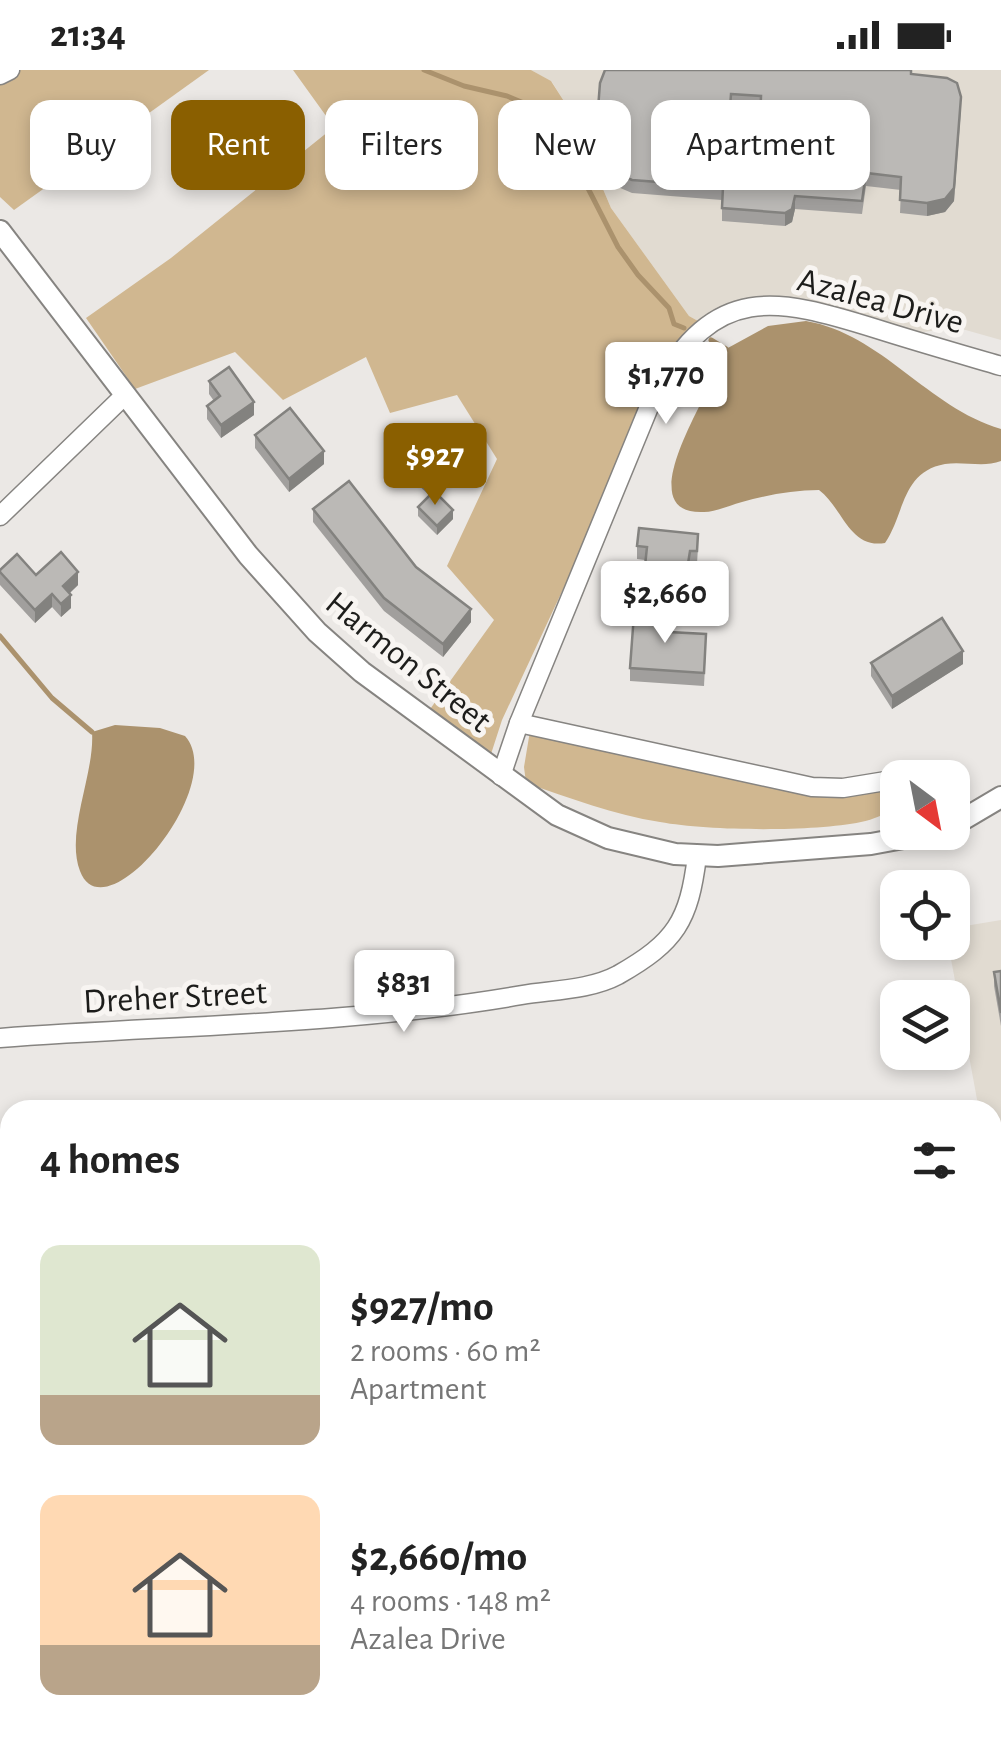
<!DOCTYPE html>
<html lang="en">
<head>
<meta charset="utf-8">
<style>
  :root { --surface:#fff; --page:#f6f6f6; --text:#222; --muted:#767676; --accent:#8a5f00 }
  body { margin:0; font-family:"Alegreya Sans",sans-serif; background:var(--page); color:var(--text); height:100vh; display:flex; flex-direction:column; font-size:38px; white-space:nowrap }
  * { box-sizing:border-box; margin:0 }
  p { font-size:32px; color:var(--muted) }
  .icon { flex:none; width:55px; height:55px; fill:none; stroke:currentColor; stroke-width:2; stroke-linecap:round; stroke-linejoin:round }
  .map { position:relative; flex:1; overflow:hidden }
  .sheet { position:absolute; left:0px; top:1030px; width:1002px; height:642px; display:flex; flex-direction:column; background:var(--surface); border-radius:30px 30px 0 0; box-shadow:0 5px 15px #0003 }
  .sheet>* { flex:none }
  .guide { position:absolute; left:30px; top:30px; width:942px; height:90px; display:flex; gap:20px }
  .needle { width:65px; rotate:148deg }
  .buttons { position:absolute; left:880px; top:690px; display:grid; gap:20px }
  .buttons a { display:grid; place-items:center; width:90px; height:90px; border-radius:20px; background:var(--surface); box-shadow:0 5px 15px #0003; font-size:50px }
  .price { position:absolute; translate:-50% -85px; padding:0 22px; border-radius:10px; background:#fff; color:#222; font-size:32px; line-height:65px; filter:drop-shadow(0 2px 5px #0008) }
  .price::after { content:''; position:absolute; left:50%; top:60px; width:30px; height:22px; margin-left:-15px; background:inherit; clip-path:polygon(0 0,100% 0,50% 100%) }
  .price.current { background:var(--accent); color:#fff }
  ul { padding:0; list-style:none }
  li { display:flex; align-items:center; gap:30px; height:250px; padding:0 40px }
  li span { display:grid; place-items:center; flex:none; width:280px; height:200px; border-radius:20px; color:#555 }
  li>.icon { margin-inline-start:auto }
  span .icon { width:120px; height:120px; fill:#fffc; stroke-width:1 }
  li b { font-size:42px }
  h2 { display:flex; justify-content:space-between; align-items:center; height:120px; padding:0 40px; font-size:42px }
  .pill { padding:0 35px; border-radius:20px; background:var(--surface); box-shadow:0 5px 15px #0003; font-size:35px; line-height:90px }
  .pill.current { background:var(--accent); color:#fff }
  .status { display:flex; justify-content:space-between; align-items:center; height:70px; padding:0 50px; background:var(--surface); direction:ltr }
  .status svg { height:28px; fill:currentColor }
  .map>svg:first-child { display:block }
</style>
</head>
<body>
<div class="status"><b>21:34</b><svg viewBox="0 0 49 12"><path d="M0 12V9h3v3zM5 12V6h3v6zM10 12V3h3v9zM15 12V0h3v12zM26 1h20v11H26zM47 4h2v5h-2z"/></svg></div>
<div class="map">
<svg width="1001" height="1671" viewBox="0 0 1001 1671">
  <rect width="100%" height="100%" fill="#ebe8e5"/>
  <g fill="#e1dbd1">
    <polygon points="531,0 1001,0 1001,270 955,257 900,266 786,235 707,256 689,246 611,138 569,39 552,12"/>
    <polygon points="1001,850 1001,1652 992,1652 992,1040 979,1040 948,873 952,872 953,858"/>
  </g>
  <g fill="#d0b790">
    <polygon points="0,0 209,0 14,140 0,127"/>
    <polygon points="293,0 531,0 551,11 569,39 611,138 689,246 707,256 656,320 502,650 491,684 428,642 494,550 447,496 497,389 457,325 390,343 366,287 283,330 235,282 135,319 86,248 171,188 334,57"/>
    <path d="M 530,661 L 839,724 L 897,719 L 897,739 C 886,743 873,750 861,752 C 812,762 709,761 660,752 C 614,745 570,728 526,713 L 524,697 Z"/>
    <polygon points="142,1663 329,1662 353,1671 133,1671"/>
  </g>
  <g fill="#ab926d">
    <path d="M 806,251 C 882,264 927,337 1001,359 L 1001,391 C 983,398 964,391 945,394 C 901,402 905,444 885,473 C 849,479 843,438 819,420 C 793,420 767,425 742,432 C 730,435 716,442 704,442 C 621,446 723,306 726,279 L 768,256 Z"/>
    <path d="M 115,655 L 160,658 L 185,666 C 229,715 105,867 80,801 C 65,762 95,704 92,662 Z"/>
  </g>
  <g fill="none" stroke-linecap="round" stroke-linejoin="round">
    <g stroke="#ab926d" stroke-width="5">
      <polyline points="424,0 464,16 507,26 550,44 618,177 638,205 669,238 674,254 684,258"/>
      <polyline points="711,270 726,279"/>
      <polyline points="0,566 52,628 92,662"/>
      <polyline points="221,1671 224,1662"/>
    </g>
    <g stroke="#868481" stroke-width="21">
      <g id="minor">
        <polyline points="0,5 10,0"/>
        <polyline points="0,446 125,325"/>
        <polyline points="519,653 812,717 843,718 898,709"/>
        <path d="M 501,706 L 519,653 L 656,320 C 715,213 775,227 877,259 C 918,272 960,284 1001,296"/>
        <polyline points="910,708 944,702"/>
        <path d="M 0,968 C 174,955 349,955 522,925 C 552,920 590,920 618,905 C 676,872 689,851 697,786"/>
        <polyline points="653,1662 679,1665 1001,1663"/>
      </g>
    </g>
    <g stroke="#868481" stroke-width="24">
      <g id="tertiary">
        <polyline points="0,161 248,485 317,562 362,602 557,745 608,768 675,784 718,786 871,774 936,762"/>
        <polyline points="952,756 1001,727"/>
      </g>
    </g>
    <use href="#minor" stroke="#fff" stroke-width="18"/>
    <use href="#tertiary" stroke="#fff" stroke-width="20"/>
  </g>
  <g fill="#a19f9d" fill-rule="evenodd">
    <path d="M 911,4 L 961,40 L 954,131 L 945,142 L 927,146 L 900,143 L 901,120 L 866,116 L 862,144 L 795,139 L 792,152 L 785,156 L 722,151 L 722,130 L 632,123 L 611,114 L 603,107 L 595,91 L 600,13 ZM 731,37 L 760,39 L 759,80 L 728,79 Z"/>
    <polygon points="209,311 254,345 221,368 207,349 207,336 214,331 209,324"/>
    <polygon points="255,365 324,394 289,422 255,378"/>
    <polygon points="420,374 459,396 435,422 453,449 437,465 418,446 418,437 429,425 416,413 416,404 428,390 420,382"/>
    <polygon points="313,439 416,497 471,552 443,587 384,541 313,452"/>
    <polygon points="637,476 698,477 697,494 690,494 687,513 645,509 645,490 637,489"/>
    <polygon points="0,500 36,505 78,515 70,523 71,538 61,547 52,537 35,553 0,515"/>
    <polygon points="670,562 706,577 704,616 630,611 630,598"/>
    <polygon points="871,593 963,594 892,639 871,606"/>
    <polygon points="1001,901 1001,956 994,916 994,902"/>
    <rect x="0" y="1505" width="10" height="55"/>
  </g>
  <g fill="#83827f">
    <polygon points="961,27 954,131 945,142 927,146 927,133"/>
    <polygon points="795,126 795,139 792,152 785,156 785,143"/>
    <polygon points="254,332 254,345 221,368 221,355"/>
    <polygon points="324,381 324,394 289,422 289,409"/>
    <polygon points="459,388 459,396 431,427 431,418"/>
    <polygon points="453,440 453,449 437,465 437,456"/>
    <polygon points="78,502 78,515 63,529 63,516"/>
    <polygon points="52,524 52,537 35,553 35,540"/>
    <polygon points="71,525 71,538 61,547 61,534"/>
    <polygon points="471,539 471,552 443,587 443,574"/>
    <polygon points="963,581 963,594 892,639 892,626"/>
  </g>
  <g fill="#bbb9b6" stroke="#83827f" stroke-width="2.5" fill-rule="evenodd">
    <path d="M 605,0 L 911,0 L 911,4 L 947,8 L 957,13 L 961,27 L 954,118 L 945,129 L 927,133 L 900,130 L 901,107 L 866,103 L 862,131 L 795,126 L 792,139 L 785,143 L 722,138 L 723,117 L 632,110 L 611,101 L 603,94 L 595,78 L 600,13 ZM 731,24 L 761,26 L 759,80 L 727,79 Z"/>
    <polygon points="229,297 254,332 221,355 207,336 220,326 209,311"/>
    <polygon points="290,338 324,381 289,409 255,365"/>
    <polygon points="431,362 459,388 431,418 416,404 433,385 420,374"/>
    <polygon points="349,411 416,497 471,539 443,574 384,528 313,439"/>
    <polygon points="434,421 453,440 437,456 418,437"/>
    <polygon points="639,458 698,464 697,481 690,481 687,500 645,496 647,477 637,476"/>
    <polygon points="61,482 78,502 63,516 71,525 61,534 52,524 35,540 0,502 0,500 17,484 36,505"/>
    <polygon points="634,544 671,546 669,562 706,564 704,603 630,598"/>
    <polygon points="942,548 963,581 892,626 871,593"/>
    <polygon points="1001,901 1001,943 994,902"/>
    <polygon points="0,1505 10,1505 10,1551 0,1552"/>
    <polygon points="425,1662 492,1662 493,1671 426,1671"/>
    <polygon points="519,1662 593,1662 618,1671 516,1671"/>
  </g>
  <g text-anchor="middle" stroke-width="10" stroke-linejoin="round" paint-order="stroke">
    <g font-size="35" fill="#1d1d1b" stroke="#f8f5f2">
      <text transform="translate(881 230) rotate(15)" y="12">Azalea Drive</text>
      <text transform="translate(409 591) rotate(39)" y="12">Harmon Street</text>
      <text transform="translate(175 926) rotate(-3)" y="12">Dreher Street</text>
    </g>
  </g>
</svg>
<div class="buttons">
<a><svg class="needle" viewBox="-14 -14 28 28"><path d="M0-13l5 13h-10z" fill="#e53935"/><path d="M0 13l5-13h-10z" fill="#767676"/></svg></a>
<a><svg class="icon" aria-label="locate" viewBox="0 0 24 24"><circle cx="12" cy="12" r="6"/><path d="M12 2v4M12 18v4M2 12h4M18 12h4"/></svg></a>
<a><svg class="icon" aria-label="layers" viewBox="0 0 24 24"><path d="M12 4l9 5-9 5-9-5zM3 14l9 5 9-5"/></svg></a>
</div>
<b class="price" style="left:666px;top:357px">$1,770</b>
<b class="price current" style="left:435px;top:438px">$927</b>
<b class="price" style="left:665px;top:576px">$2,660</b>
<b class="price" style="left:404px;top:965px">$831</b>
<div class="guide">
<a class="pill">Buy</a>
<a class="pill current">Rent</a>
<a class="pill">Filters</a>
<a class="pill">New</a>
<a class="pill">Apartment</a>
</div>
<section class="sheet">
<h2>4 homes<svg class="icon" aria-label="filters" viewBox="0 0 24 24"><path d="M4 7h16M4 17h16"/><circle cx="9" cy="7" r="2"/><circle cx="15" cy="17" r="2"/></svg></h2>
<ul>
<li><span style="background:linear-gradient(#dfe7d0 75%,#b9a48a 0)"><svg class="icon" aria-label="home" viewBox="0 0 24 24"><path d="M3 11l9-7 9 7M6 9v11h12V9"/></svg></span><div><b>$927/mo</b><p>2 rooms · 60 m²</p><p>Apartment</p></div></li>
<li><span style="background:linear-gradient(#ffd9b3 75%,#b9a48a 0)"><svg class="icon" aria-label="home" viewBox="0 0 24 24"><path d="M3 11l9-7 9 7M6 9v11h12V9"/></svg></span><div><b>$2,660/mo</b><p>4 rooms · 148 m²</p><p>Azalea Drive</p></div></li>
</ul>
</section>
</div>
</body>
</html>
